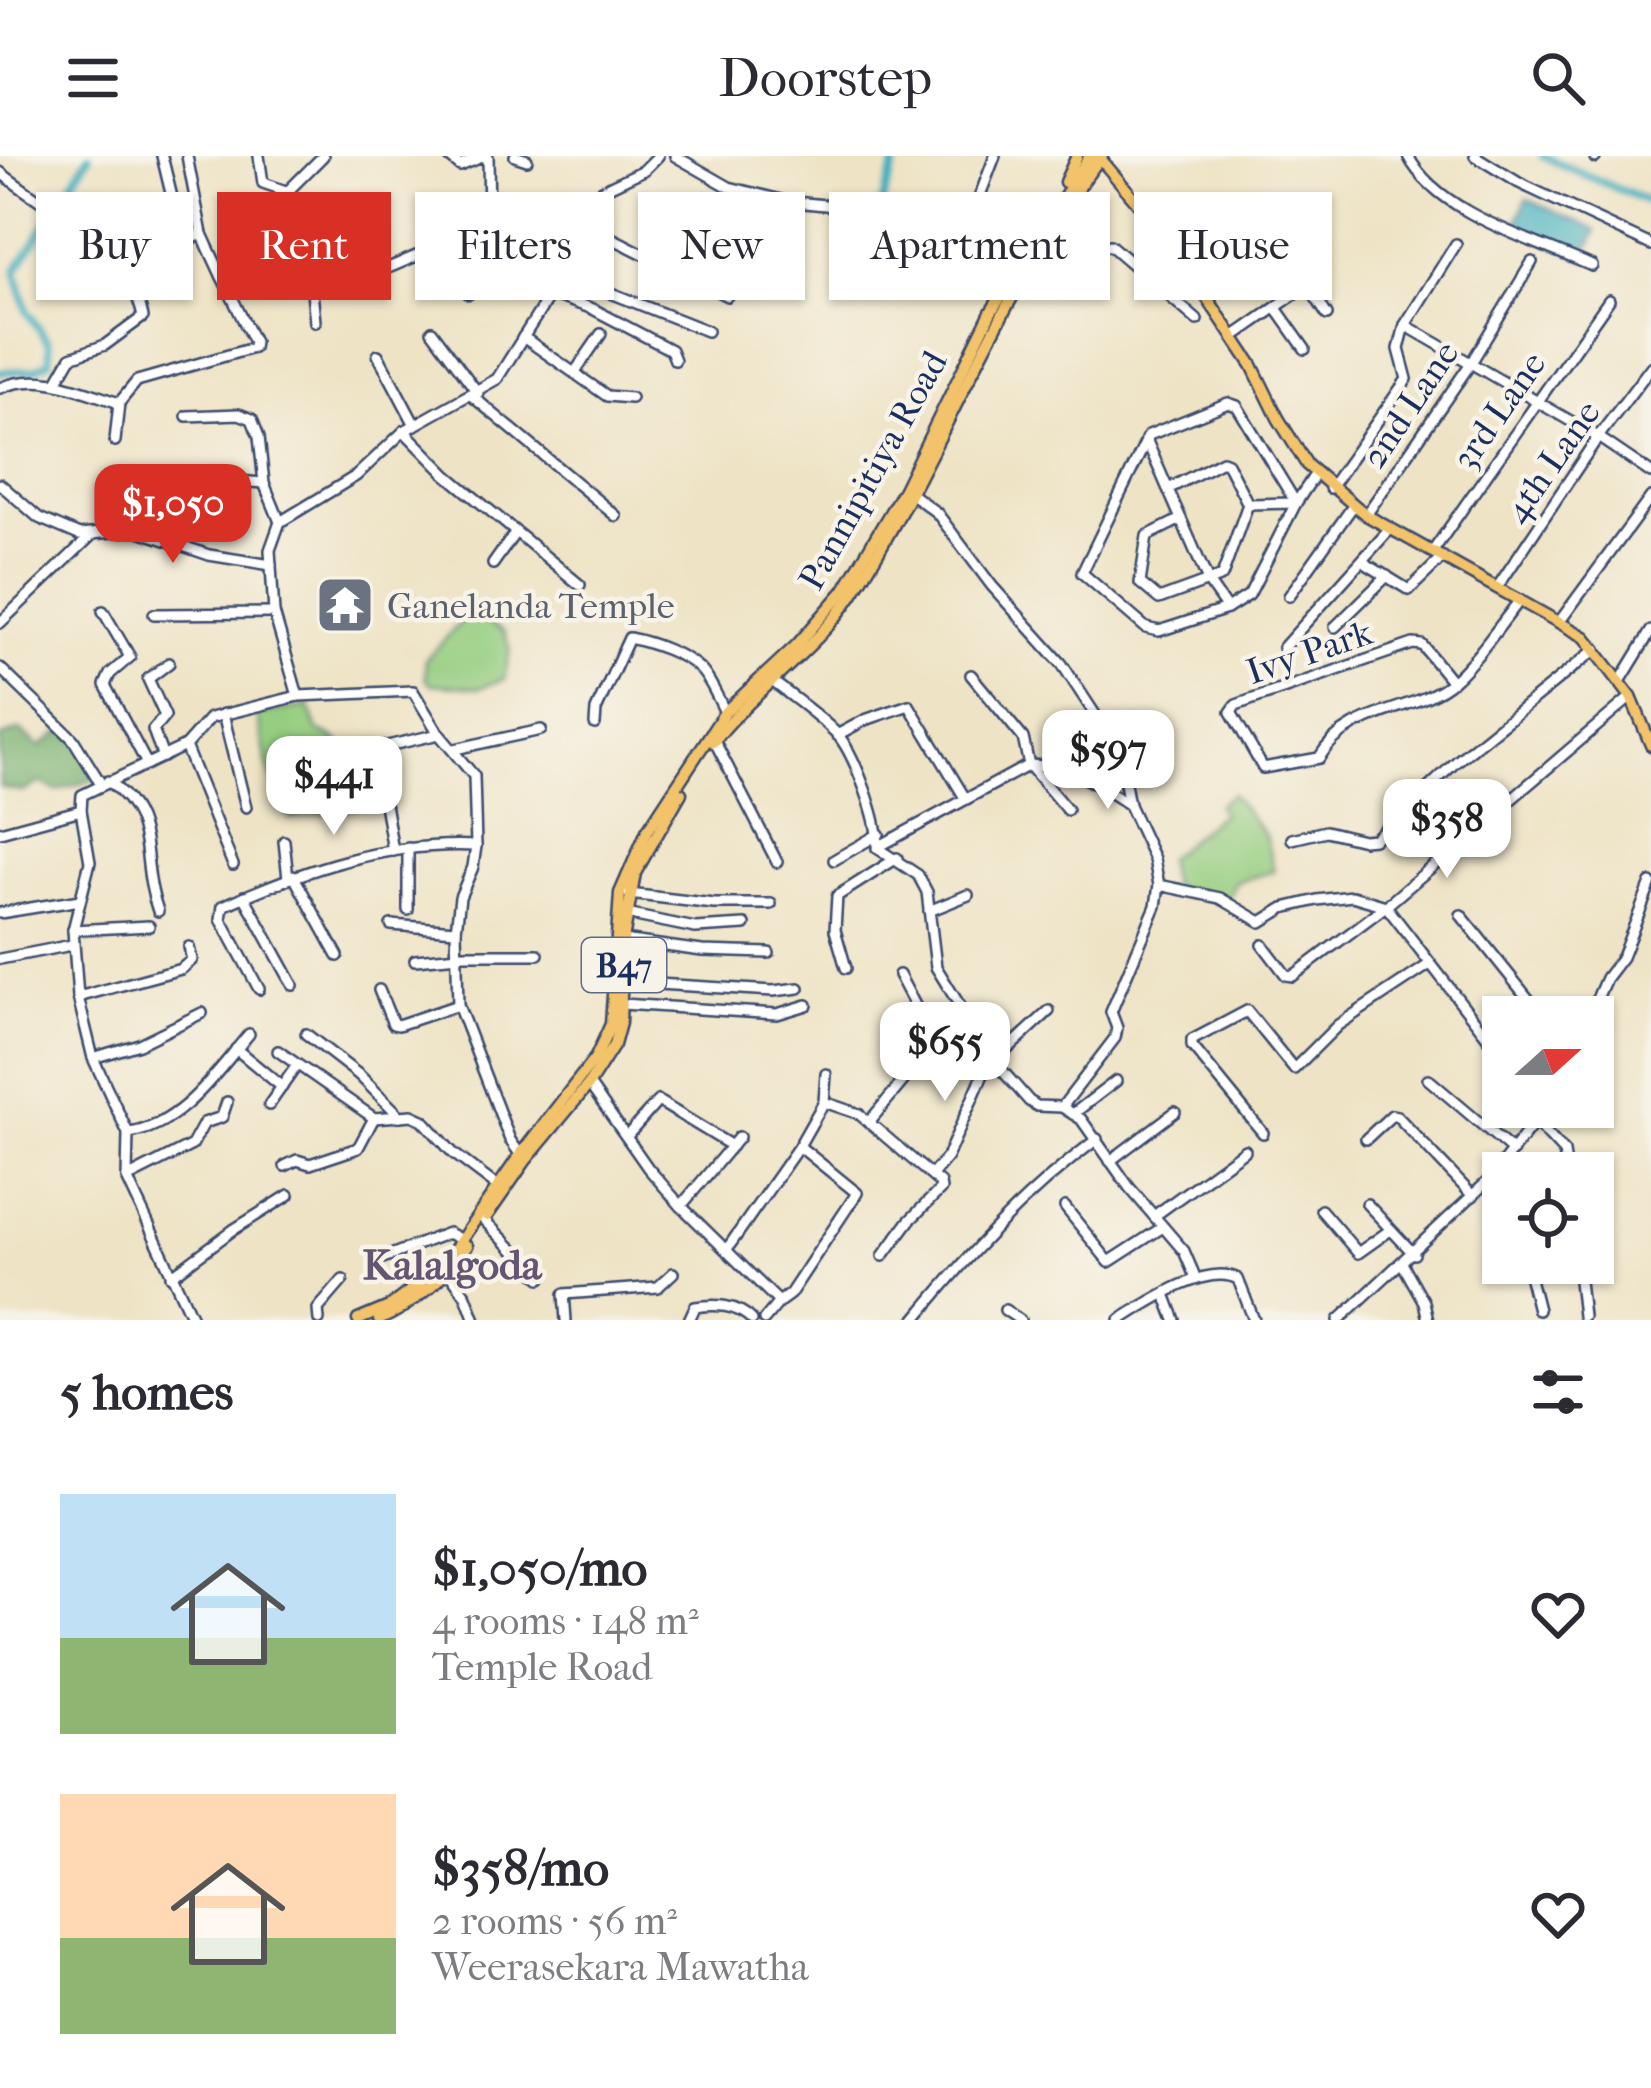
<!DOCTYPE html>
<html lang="en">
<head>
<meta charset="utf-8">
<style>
  :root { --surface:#fff; --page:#f7f7f7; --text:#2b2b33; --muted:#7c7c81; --accent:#d93025 }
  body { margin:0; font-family:"IM FELL French Canon",serif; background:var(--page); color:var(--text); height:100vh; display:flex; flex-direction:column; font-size:45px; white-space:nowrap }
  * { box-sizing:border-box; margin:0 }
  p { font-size:39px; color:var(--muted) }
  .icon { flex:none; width:66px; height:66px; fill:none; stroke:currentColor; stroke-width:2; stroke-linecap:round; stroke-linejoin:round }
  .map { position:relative; height:1164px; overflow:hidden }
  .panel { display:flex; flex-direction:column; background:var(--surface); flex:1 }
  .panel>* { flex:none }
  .banner { position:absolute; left:36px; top:36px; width:1581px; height:108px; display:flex; gap:24px }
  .needle { width:78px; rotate:69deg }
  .fabs { position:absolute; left:1482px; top:840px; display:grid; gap:24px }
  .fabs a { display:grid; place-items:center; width:132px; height:132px; border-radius:0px; background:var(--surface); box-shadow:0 3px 9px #0004; font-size:60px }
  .price { position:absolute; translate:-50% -102px; padding:0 27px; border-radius:24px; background:#fff; color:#222; font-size:39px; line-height:78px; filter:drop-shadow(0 3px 6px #0008) }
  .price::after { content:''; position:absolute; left:50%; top:72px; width:36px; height:27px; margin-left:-18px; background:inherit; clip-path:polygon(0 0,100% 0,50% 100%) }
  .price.current { background:var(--accent); color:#fff }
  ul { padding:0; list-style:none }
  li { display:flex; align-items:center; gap:36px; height:300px; padding:0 60px }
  li span { display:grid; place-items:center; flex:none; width:336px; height:240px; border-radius:0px; color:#555 }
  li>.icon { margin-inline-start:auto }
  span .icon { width:144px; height:144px; fill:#fffc; stroke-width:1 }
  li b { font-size:51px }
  h2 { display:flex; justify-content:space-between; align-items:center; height:144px; padding:0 60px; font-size:51px }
  .chip { padding:0 42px; border-radius:0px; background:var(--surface); box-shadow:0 3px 9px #0004; font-size:42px; line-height:108px }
  .chip.current { background:var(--accent); color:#fff }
  header { display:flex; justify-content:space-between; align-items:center; height:156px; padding:0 60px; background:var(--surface); font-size:54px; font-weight:600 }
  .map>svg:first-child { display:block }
</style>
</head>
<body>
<header><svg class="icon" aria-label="menu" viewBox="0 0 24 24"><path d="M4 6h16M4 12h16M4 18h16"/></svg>Doorstep<svg class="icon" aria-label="search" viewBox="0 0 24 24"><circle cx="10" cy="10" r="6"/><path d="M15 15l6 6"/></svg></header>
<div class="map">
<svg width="1651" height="1164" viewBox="0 0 1651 1164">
  <rect width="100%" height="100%" fill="#f7f3e8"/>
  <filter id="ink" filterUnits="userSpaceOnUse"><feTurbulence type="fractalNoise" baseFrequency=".00833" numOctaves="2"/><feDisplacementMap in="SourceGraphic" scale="24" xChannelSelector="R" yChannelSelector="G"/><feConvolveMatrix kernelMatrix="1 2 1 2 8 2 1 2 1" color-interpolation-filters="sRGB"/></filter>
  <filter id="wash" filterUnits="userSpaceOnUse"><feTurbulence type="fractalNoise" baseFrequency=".004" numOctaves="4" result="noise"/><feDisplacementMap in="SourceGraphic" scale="48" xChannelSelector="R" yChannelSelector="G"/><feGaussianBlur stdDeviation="2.7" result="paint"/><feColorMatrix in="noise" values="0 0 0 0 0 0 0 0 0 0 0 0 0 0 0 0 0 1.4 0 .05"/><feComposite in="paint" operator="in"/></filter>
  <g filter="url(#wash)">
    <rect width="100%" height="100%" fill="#eee3c5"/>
    <g fill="#96ce81" stroke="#587e70" stroke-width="3">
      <polygon points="471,456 504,476 510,494 504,523 479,532 431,528 426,523 425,504"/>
      <path d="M 309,550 L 318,575 C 350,583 363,621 356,652 L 290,662 L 268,612 L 257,558 Z"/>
      <polygon points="1231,638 1265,679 1274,715 1236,726 1228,743 1172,731 1166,703 1222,657 1217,649"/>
    </g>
    <polygon fill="#78b16f" stroke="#4a7066" stroke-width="3" points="64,573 88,600 100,622 56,635 40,626 23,636 0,631 0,582 20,574 40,591"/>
    <polygon fill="#40aebd" stroke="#2e6e8e" stroke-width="3" points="1527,43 1596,74 1585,104 1514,71"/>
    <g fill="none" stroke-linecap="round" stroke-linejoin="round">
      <g stroke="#40aebd" stroke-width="8">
        <polyline points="1542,0 1651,47"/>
        <polyline points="876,64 898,0"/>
        <polyline points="0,216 34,214 50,205 49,188 27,155 16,115 89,0"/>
      </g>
    </g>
  </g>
  <g filter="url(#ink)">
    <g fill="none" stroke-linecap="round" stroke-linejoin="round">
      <g stroke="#3b4a6d" stroke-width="14">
        <g id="minor">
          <polyline points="162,0 183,87"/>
          <path d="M 187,0 L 202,78 L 222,121 L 231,123 L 305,90 C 348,132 366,122 416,100 L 434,110 L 489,63 L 508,68 L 570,107"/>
          <polyline points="259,0 263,27 286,35"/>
          <polyline points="323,0 283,40 305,90 361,68"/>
          <polyline points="448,0 460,10 484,0"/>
          <polyline points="488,0 489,63"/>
          <polyline points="515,0 527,4"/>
          <polyline points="675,0 729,31 785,45 845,51"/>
          <path d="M 1408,0 C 1438,58 1534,84 1592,110"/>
          <polyline points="1475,0 1519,27 1651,89"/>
          <polyline points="1595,2 1596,0"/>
          <path d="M 0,16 C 50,56 129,92 143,161 L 105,189 L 71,201 L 56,227"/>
          <polyline points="248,51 283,46"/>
          <polyline points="976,52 1040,76"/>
          <polyline points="586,69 727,140"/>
          <polyline points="1047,82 1084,97 1110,89 1197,164"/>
          <polyline points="957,100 995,0"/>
          <polyline points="434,110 469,138"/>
          <polyline points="122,116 202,78"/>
          <polyline points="563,118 707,175"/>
          <polyline points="550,138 593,153 671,194 675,204"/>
          <polyline points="1276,152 1305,193"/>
          <polyline points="315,166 310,115 316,101"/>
          <polyline points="1405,169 1598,281 1651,317"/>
          <polyline points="432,175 478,237"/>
          <polyline points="523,181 607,240 631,242"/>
          <polyline points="1233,181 1305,131 1311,134 1327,159"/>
          <polyline points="378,199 415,269"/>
          <polyline points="575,216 601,178"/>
          <path d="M 0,232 C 40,215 80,234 119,247"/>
          <polyline points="472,240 616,360"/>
          <polyline points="187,260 239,258 252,263 259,281 264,327 280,366"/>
          <polyline points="404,275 447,319 580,429"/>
          <polyline points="1146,283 1209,427 1227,453"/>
          <polyline points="115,285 119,247 137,225 253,192 254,186 222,121"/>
          <polyline points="168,320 264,327"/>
          <polyline points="0,328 39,362 79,379 136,374 209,399 271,409"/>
          <polyline points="1330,332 1407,223 1399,193 1405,169 1456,88"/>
          <polyline points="1168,333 1222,305 1227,307 1248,348"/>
          <polyline points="909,336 937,357 992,430 1062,508 1119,595 1129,649 1154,703 1159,729 1156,750 1111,856 1117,872 1115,882 1062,951"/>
          <polyline points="1296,347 1237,250 1228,247 1149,279 1082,417 1146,472 1159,475 1227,453 1249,439 1296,347 1316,317"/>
          <polyline points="1248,348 1296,347"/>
          <polyline points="1366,359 1471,207 1532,106"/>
          <polyline points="1181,363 1147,380 1140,427 1159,443 1222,420 1248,348"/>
          <polyline points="1433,395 1609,144"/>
          <polyline points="1363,406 1409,434 1443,401"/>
          <polyline points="493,408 515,377"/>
          <polyline points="1497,432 1598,281 1651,211"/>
          <polyline points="1289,440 1353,350"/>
          <polyline points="103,455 130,501 110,518 105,529 147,608"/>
          <polyline points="154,458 274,457"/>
          <polyline points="1560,465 1651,341"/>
          <polyline points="0,467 93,378"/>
          <polyline points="1335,471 1387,420"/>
          <polyline points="1283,492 1390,373"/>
          <polyline points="0,512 73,583 101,628"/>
          <polyline points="971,519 1023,582 1029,609 1067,654"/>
          <path d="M 771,524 C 792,541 818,558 837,578 C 854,597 881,668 877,692 L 918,719 L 927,736 L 936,811 L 993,904 L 1029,945 L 1037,950 L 1062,951 L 1081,963 L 1129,1031 L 1184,1095 L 1196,1123"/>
          <polyline points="1621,524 1651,475"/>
          <path d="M 1452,526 L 1422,489 L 1413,488 L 1236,549 L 1231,556 L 1263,612 L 1319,602 C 1349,551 1417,557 1454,524 C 1479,501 1499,470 1520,444"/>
          <polyline points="298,540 413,535 439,578 474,620 476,690 473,711 460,741 456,774 458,849 510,984 522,1001"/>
          <polyline points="223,558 246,651"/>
          <path d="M 595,568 L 596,554 L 629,482 C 650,486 685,498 700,513 C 711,524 718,543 725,556"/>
          <polyline points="837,579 865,564 909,549 965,642"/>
          <polyline points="714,584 777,706"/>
          <polyline points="185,590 233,709"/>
          <polyline points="455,593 541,574"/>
          <polyline points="370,594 439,578"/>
          <polyline points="163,601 153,574 165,560 148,523 169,507"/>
          <path d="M 108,625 C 160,665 138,701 158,755"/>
          <polyline points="382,630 393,695"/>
          <polyline points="0,676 81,654"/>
          <polyline points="1292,683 1326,675 1363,684 1374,683 1457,605 1596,493"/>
          <polyline points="284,685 288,722"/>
          <path d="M 878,691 L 1029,609 C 1068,609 1098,628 1129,649"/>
          <polyline points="408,692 408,754"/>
          <polyline points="834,704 879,678"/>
          <polyline points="293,719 338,800"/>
          <polyline points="1159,729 1220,742 1261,766 1284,752 1317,744 1352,740 1386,750 1503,901"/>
          <polyline points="629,738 714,748 771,748"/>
          <polyline points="244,740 293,829"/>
          <polyline points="929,755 968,739"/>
          <polyline points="0,757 80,744"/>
          <polyline points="626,758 695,772 745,769"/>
          <polyline points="1461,759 1543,861"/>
          <polyline points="391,769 456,774"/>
          <polyline points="73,774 149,770"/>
          <polyline points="623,784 702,795 769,797"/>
          <polyline points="1263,789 1286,819 1293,820 1386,750 1631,541"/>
          <polyline points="459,798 538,798"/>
          <polyline points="0,803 72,789"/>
          <polyline points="415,804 459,800"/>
          <polyline points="846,812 835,774 837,740 897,702"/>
          <polyline points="624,826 773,835 799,832"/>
          <path d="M 259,833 L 221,763 L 223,750 C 305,713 385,686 476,690"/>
          <polyline points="379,834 393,868 398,869 458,849"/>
          <polyline points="78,841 181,813 192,804 189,791"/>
          <polyline points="622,848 777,858 807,849"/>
          <polyline points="1589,861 1606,822 1622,801 1651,727"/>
          <polyline points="306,878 359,919 400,960"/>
          <polyline points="236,893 282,931"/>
          <polyline points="278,895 374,962"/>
          <polyline points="93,902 139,888 202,857"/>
          <polyline points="1428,923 1513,995"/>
          <polyline points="589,928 648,1012 681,1050 779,1146 790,1138 857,1037 799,990 727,1093"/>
          <polyline points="824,946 859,958 940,1027 941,1033 909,1065 883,1100"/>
          <polyline points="269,949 297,909"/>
          <polyline points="1073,958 1116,925"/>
          <polyline points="374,962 412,959 423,964 453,997 502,1034"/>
          <polyline points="869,966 914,912 917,853 899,819"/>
          <polyline points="1537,967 1564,996 1567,1017"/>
          <path d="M 128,977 C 180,971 216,917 249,878"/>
          <polyline points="1263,977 1192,890 1192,884 1247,855 1294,913 1338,869 1430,808"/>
          <polyline points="627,980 658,945 732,990"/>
          <polyline points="1366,983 1392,959 1397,960 1473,1040"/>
          <polyline points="799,990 824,946 826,918"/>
          <polyline points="1110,1005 1175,956"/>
          <polyline points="285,1010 297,1004 310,1008 358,992 374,962"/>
          <polyline points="932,1019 947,1001 985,914 1049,855"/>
          <polyline points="127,1022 192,989 204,967 222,961 227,946"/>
          <polyline points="1488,1025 1503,1049"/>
          <polyline points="1367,1048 1414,1098"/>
          <polyline points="681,1050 739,981"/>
          <polyline points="1065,1051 1109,1106 1163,1071"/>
          <polyline points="1321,1054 1358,1097 1389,1075"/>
          <polyline points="1154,1060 1245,994"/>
          <polyline points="484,1064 541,1122"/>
          <polyline points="383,1102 448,1077 462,1084"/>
          <polyline points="1402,1107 1424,1146 1428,1164"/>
          <polyline points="1526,1107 1538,1154"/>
          <polyline points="1577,1107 1583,1160"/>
          <polyline points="444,1109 466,1140 475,1164"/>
          <polyline points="171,1120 233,1074 289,1039"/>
          <polyline points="1165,1138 1175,1164"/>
          <polyline points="1005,1154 1020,1164"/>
          <polyline points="193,1164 127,1022 128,977 93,902 78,841 73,774 90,706 81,654 82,639 185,590 210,562 298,540 274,457 270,394 280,366 356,320 404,275 497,223 570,107 602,34 644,14 658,0"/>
          <polyline points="319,1164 318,1153 343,1124"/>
          <polyline points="566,1164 564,1138 658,1131 673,1117"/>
          <path d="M 689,1164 L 695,1151 C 715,1148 737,1148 752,1164"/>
          <polyline points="764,1164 779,1146"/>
          <path d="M 915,1164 C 975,1091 1021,1041 1097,983"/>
          <path d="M 1120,1164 C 1147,1147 1207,1106 1238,1123 L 1254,1164"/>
          <polyline points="1339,1164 1488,1025 1547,951"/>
        </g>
      </g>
      <g stroke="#3b4a6d" stroke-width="15">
        <g id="major">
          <polyline points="1098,0 1165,79 1252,209 1278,262 1307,309 1366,359 1585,481 1631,541 1651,589"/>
          <polyline points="1065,26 1077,0"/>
          <path d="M 713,586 C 755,533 815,495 852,439 C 925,326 974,198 1046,84 C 1064,56 1080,26 1102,0"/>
          <polyline points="487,1060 526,1004 589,928 614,889 620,867 623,784 635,717 681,637"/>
          <polyline points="358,1164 389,1151 444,1109 520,999 596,901 611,868 620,737 647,675 725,556 797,489 844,435 904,333 991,156 1090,0"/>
          <path d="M 379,1164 C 413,1149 446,1120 467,1090"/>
        </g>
      </g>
      <use href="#minor" stroke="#fff" stroke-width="9"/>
      <use href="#major" stroke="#f2c36a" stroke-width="10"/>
    </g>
  </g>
  <defs>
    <g id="temple-square" transform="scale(3)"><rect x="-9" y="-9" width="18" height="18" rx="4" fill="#6b7280" stroke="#f7f3e8"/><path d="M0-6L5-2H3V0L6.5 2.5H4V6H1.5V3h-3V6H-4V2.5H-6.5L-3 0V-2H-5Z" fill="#fff"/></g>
  </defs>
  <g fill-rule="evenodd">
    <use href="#temple-square" x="345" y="449"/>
  </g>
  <g text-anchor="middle" stroke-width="9" stroke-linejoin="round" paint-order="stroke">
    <rect fill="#f7f3e8" stroke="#5d6a87" stroke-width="3" x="582" y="782" width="84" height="54" rx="9"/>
    <g font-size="33" font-weight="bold" fill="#1b2f5e">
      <text x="624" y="821">B47</text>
    </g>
    <g font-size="36" fill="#1b2f5e" stroke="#f7f3e8">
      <text transform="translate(1409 248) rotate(-56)" y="13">2nd Lane</text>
      <text transform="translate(1498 254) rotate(-55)" y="13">3rd Lane</text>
      <text transform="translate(1551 305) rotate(-55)" y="13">4th Lane</text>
      <text transform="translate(872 314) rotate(-61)" y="13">Pannipitiya Road</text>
      <text transform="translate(1309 495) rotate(-19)" y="13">Ivy Park</text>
    </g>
    <g font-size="36" fill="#5b616d" stroke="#f7f3e8" text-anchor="start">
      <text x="387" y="462">Ganelanda Temple</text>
    </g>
    <g font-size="42" font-weight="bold" fill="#645673" stroke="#f7f3e8">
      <text x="452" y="1123">Kalalgoda</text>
    </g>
  </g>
</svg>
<div class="fabs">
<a><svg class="needle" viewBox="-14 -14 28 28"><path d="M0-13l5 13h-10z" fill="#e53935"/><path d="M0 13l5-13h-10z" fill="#7c7c81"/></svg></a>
<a><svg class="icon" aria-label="locate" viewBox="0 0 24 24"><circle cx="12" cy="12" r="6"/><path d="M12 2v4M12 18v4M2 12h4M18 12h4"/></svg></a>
</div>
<b class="price current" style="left:173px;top:410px">$1,050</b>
<b class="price" style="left:1108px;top:656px">$597</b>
<b class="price" style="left:334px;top:682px">$441</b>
<b class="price" style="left:1447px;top:725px">$358</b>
<b class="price" style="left:945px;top:948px">$655</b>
<div class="banner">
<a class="chip">Buy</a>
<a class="chip current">Rent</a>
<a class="chip">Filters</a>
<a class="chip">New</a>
<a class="chip">Apartment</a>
<a class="chip">House</a>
</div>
</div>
<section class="panel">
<h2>5 homes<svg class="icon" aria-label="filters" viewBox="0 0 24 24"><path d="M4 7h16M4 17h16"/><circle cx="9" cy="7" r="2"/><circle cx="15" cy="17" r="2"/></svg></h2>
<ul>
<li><span style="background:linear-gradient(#bfe0f5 60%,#8fb573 0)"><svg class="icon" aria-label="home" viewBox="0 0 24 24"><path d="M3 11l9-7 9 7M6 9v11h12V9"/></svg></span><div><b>$1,050/mo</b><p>4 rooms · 148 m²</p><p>Temple Road</p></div><svg class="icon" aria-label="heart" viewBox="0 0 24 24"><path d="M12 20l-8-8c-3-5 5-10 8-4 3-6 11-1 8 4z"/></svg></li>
<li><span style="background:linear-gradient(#ffd9b3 60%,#8fb573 0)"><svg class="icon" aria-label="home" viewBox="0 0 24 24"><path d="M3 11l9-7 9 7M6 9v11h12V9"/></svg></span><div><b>$358/mo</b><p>2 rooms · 56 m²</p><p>Weerasekara Mawatha</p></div><svg class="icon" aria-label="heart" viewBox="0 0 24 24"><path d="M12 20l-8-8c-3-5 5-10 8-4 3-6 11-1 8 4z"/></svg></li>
</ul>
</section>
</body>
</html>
